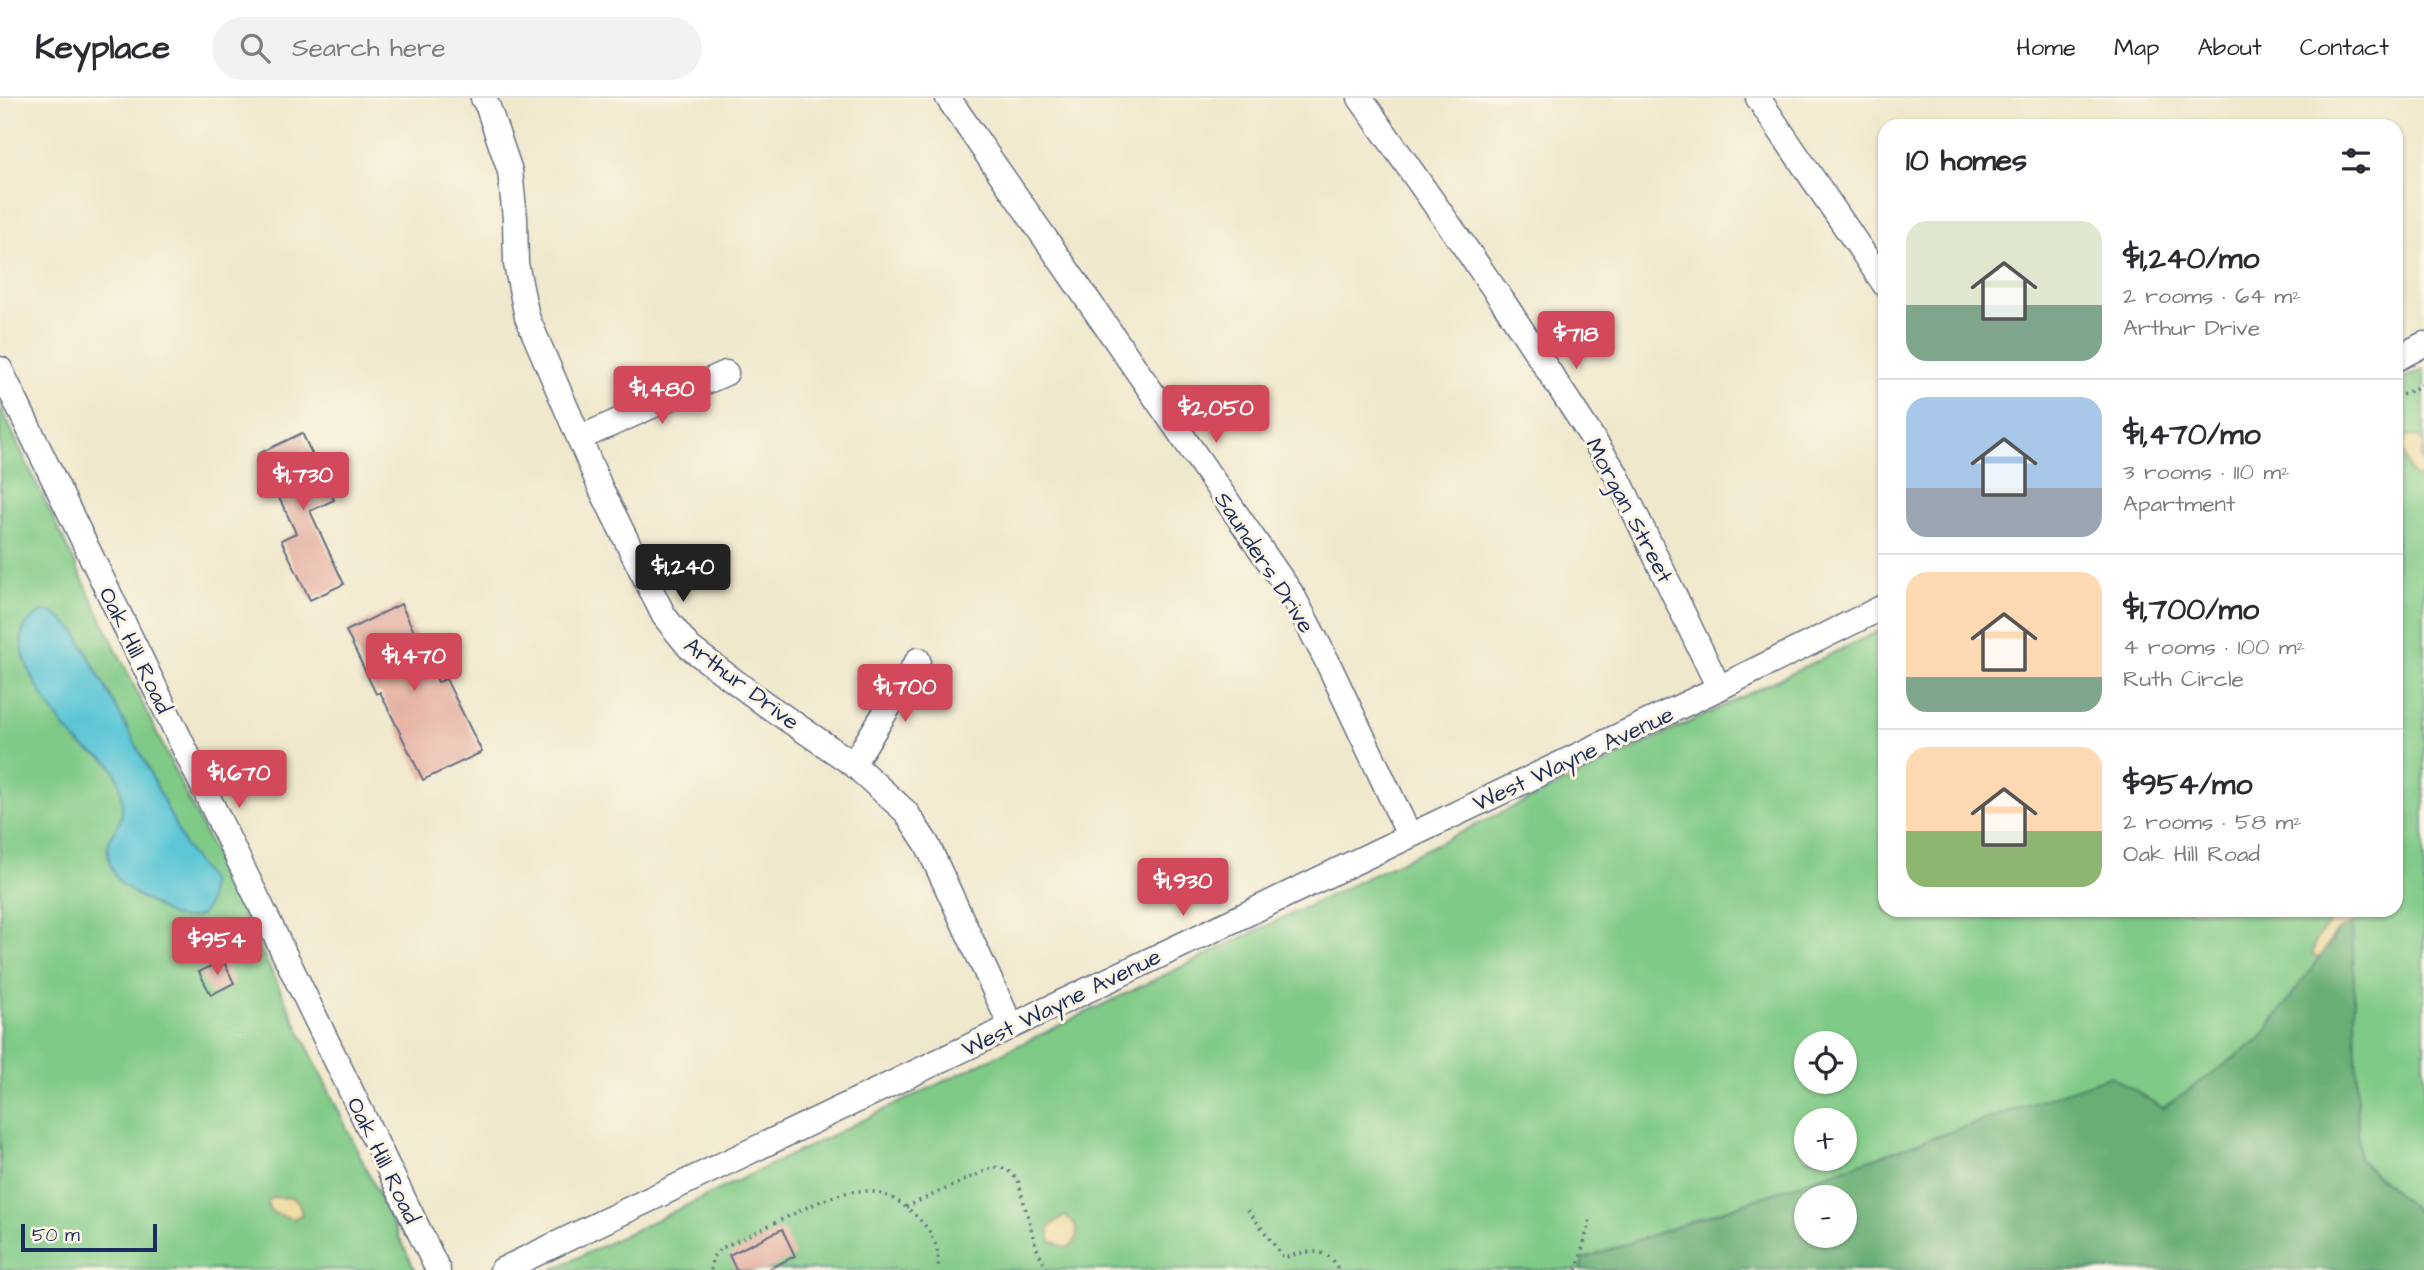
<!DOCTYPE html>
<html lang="en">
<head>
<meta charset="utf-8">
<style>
  :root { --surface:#fff; --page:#f2f2f3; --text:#2b2b33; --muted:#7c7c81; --line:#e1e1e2; --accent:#d1495b }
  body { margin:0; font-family:"Architects Daughter",sans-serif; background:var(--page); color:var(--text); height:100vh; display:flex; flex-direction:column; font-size:26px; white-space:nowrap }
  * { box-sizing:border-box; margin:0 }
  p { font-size:23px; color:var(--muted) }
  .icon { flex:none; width:38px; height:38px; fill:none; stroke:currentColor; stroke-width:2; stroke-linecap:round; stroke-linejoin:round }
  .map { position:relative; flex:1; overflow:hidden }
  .details { position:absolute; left:1878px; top:21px; width:525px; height:798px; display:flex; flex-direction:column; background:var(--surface); border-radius:21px; box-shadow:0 2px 5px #0004 }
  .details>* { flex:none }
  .fabs { position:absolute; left:1794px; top:933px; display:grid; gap:14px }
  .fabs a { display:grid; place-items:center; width:63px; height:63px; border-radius:50%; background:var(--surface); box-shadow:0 2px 5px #0004; font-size:35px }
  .scale { position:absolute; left:21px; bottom:18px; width:136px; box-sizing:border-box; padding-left:7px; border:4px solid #1b2f5e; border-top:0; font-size:19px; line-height:24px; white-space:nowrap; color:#1b2f5e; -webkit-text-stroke:5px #fcf5e5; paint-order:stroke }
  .price { position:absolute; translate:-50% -60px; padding:0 16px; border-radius:7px; background:var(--accent); color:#fff; font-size:23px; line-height:46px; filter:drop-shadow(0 2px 4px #0008) }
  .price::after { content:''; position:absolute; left:50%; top:42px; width:21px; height:16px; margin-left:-10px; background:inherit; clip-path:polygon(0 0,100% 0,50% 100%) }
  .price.on { background:#222; color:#fff }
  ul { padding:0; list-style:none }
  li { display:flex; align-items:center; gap:21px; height:175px; padding:0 28px }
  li+li { border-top:2px solid var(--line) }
  li span { display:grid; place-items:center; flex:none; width:196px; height:140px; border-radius:21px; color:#555 }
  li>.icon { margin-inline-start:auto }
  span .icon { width:84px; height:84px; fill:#fffc; stroke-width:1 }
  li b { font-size:30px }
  h2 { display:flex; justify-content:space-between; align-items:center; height:84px; padding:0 28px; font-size:30px }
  header { display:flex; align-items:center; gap:42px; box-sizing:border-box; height:98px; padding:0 35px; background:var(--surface); border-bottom:2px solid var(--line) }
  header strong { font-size:33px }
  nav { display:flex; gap:38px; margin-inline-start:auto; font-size:24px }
  .search { width:490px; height:63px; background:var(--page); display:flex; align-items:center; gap:18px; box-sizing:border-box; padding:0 24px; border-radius:38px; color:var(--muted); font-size:26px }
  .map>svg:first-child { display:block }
</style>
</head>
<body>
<header>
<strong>Keyplace</strong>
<div class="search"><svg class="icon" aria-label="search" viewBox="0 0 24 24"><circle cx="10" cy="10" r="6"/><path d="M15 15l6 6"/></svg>Search here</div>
<nav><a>Home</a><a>Map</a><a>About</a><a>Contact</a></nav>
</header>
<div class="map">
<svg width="2424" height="1172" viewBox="0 0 2424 1172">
  <rect width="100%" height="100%" fill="#fcf5e5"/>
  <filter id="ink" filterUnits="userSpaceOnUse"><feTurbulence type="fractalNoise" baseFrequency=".0143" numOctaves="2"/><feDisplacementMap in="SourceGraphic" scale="14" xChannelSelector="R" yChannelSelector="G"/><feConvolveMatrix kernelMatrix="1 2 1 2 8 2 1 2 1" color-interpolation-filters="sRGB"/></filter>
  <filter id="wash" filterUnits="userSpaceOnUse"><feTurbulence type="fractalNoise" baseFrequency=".00686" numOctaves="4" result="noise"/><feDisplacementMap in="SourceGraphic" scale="28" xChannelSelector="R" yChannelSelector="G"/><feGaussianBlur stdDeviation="1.57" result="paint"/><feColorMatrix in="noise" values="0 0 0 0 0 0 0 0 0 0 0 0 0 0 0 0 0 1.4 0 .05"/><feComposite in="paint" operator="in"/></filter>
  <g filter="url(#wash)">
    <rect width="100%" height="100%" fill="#f0e8cc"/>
    <g fill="#80ca87" stroke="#4e7c72" stroke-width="2" fill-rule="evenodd">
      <path d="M 2424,271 L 2424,1172 L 552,1172 L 1885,530 L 1885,812 L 2396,812 L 2396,284 ZM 1806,945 L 1844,945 L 1844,984 L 1806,984 ZM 1806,1022 L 1844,1022 L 1844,1060 L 1806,1060 ZM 1806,1099 L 1844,1099 L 1844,1138 L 1806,1138 Z"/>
      <polygon points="0,308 30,372 415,1172 0,1172"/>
    </g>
    <path fill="#68ae74" stroke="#426e69" stroke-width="2" fill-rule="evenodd" d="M 2352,815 L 2359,1061 L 2424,1120 L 2424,1172 L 1581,1172 L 1583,1161 L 2111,978 L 2163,1010 L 2259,942 ZM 1806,1099 L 1844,1099 L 1844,1138 L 1806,1138 Z"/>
    <g fill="#eeda9e" stroke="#84847e" stroke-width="2">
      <path d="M 2407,337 L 2419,339 L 2424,346 L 2420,361 L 2424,365 L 2424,378 L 2416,380 C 2407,372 2398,346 2407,337 Z"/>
      <path d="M 2343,812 L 2360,812 C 2361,828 2345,826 2335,835 C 2328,842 2327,853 2318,860 L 2313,858 C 2312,840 2330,823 2343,812 Z"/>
      <polygon points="273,1099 293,1100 299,1105 302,1117 293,1121 273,1115 268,1108 268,1103"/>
      <path d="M 1065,1118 C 1079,1125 1082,1143 1067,1150 L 1051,1143 L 1048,1133 L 1051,1127 Z"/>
    </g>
    <path fill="#5bc6d6" stroke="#3b7a9a" stroke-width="2" d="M 44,513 L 54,515 L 75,532 L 145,664 L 185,748 L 210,783 L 209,803 L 203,816 C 184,825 171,819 154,807 C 143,800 127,793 119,783 C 111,773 105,754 109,743 C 112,734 119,728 121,719 C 124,704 121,685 114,672 C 107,657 91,657 81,647 C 59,628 16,564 22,535 C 25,525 35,518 44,513 Z"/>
    <g id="blocks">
      <g fill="#e5b1a3">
        <polygon points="302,335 334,402 310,413 344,486 310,502 281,442 296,435 258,356"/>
        <polygon points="401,506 438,584 446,581 482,654 423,682 380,594 376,596 346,533"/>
        <polygon points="223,862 234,885 211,897 199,874"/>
        <polygon points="782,1131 795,1158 767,1172 736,1172 729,1157"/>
      </g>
    </g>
  </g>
  <g filter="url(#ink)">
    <use href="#blocks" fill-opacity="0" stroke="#667084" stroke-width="2"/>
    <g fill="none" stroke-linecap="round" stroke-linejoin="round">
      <g stroke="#667084" stroke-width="27">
        <g id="minor">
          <polyline points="483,0 488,9 510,73 515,120 516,166 527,219 601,391 664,518 689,549 765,606 853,666 906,714 927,746 1011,928"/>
          <polyline points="948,0 1293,498 1327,563 1409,737"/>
          <polyline points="1360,0 1502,202 1616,376 1719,590"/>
          <polyline points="1758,0 1885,187"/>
          <polyline points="2396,261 2424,246"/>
          <polyline points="0,271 438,1172"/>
          <polyline points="580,340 726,275"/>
          <polyline points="853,666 918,562"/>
          <polyline points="502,1172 1719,590 1885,508"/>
        </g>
      </g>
      <g stroke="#667084" stroke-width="3.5" stroke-dasharray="2 5" stroke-linecap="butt">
        <polyline points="2396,300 2424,286"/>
        <polyline points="906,1109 994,1069 1006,1071 1018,1082 1036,1149 1047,1172"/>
        <path d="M 1248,1112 L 1284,1160 C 1303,1153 1330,1147 1338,1172"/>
        <path d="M 711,1172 L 712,1160 L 720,1151 C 743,1140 766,1129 789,1118 C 837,1095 873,1075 917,1119 C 933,1134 940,1150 938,1172"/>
        <polyline points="1577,1172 1590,1121"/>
      </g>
      <use href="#minor" stroke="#fff" stroke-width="24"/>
    </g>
  </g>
  <g text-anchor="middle" stroke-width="6" stroke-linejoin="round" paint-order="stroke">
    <g font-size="23" fill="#1b2f5e" stroke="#fcf5e5">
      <text transform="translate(1630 412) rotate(62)" y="8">Morgan Street</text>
      <text transform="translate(1265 464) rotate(57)" y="8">Saunders Drive</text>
      <text transform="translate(136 552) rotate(64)" y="8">Oak Hill Road</text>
      <text transform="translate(742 585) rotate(37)" y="8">Arthur Drive</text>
      <text transform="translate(1573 660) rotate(-25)" y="8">West Wayne Avenue</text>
      <text transform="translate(1061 904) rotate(-26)" y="8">West Wayne Avenue</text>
      <text transform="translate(384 1062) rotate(64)" y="8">Oak Hill Road</text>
    </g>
  </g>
</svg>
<div class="fabs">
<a><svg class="icon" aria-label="locate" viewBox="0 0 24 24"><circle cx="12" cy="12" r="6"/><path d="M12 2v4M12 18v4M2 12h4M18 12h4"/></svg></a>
<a>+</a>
<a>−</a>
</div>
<div class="scale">50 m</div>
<b class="price" style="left:1576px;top:273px">$718</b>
<b class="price" style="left:662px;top:328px">$1,480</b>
<b class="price" style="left:1216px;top:347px">$2,050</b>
<b class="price" style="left:303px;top:414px">$1,730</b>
<b class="price on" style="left:683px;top:506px">$1,240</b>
<b class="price" style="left:414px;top:595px">$1,470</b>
<b class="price" style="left:905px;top:626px">$1,700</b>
<b class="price" style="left:239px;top:712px">$1,670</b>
<b class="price" style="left:1183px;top:820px">$1,930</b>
<b class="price" style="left:217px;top:879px">$954</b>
<section class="details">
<h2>10 homes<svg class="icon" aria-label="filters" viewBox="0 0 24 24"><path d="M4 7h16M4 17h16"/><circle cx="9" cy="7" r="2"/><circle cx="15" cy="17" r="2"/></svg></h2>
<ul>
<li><span style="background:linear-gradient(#dfe7d0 60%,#7fa58c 0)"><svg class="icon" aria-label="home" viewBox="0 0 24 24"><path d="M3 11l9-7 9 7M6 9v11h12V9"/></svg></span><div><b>$1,240/mo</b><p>2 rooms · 64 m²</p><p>Arthur Drive</p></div></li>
<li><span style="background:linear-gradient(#a9c7e8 65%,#9aa5b1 0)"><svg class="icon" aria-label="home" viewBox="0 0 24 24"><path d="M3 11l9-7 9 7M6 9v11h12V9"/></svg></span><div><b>$1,470/mo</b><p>3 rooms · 110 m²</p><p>Apartment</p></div></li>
<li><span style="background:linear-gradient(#ffd9b3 75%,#7fa58c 0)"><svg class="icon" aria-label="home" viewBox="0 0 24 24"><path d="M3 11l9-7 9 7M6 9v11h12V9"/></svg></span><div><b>$1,700/mo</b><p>4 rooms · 100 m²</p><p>Ruth Circle</p></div></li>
<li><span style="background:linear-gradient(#ffd9b3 60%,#8fb573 0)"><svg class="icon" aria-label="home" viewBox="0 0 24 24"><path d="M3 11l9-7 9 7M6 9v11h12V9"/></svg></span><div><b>$954/mo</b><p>2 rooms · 58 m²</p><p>Oak Hill Road</p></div></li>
</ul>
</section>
</div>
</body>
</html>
